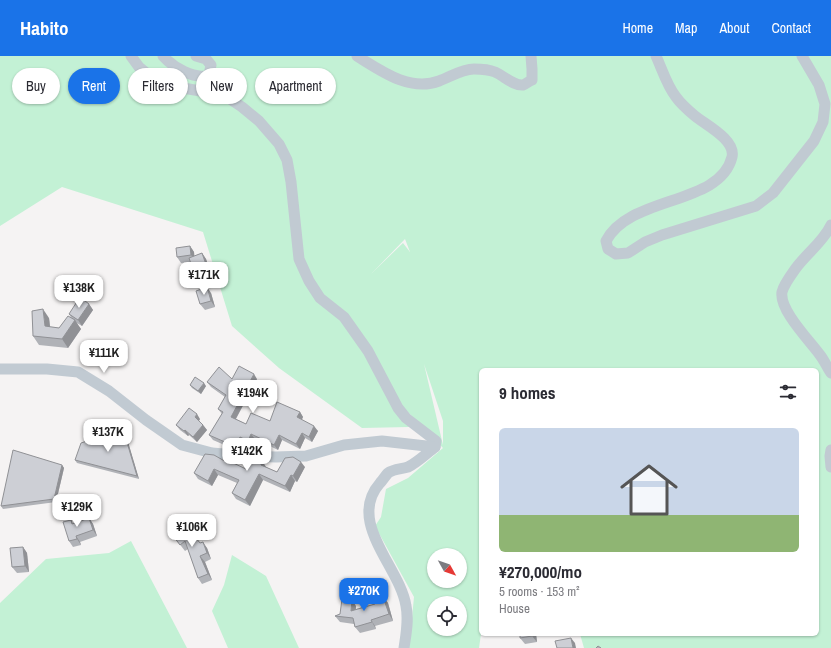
<!DOCTYPE html>
<html lang="en">
<head>
<meta charset="utf-8">
<style>
  :root { --surface:#fff; --page:#f7f7f7; --text:#2b2b33; --muted:#7c7c81; --line:#e1e1e2; --accent:#1a73e8 }
  body { margin:0; font-family:"Archivo Narrow",sans-serif; background:var(--page); color:var(--text); height:100vh; display:flex; flex-direction:column; font-size:15px; white-space:nowrap }
  * { box-sizing:border-box; margin:0 }
  p { font-size:13px; color:var(--muted) }
  .icon { flex:none; width:22px; height:22px; fill:none; stroke:currentColor; stroke-width:2; stroke-linecap:round; stroke-linejoin:round }
  .map { position:relative; flex:1; overflow:hidden }
  .details { position:absolute; left:479px; top:312px; width:340px; height:268px; display:flex; flex-direction:column; background:var(--surface); border-radius:6px; box-shadow:0 1px 3px #0004 }
  .details>* { flex:none }
  .hud { position:absolute; left:12px; top:12px; width:380px; height:36px; display:flex; gap:8px }
  .needle { width:26px; rotate:130deg }
  .buttons { position:absolute; left:427px; top:492px; display:grid; gap:8px }
  .buttons a { display:grid; place-items:center; width:40px; height:40px; border-radius:50%; background:var(--surface); box-shadow:0 1px 3px #0004; font-size:20px }
  .price { position:absolute; translate:-50% -34px; padding:0 9px; border-radius:8px; background:#fff; color:#222; font-size:13px; line-height:26px; filter:drop-shadow(0 1px 2px #0008) }
  .price::after { content:''; position:absolute; left:50%; top:24px; width:12px; height:9px; margin-left:-6px; background:inherit; clip-path:polygon(0 0,100% 0,50% 100%) }
  .price.selected { background:var(--accent); color:#fff }
  ul { padding:0; list-style:none }
  li { display:grid; align-content:center; gap:8px; height:212px; padding:0 20px }
  li+li { border-top:1px solid var(--line) }
  li span { display:grid; place-items:center; height:124px; border-radius:6px; color:#555 }
  li>.icon { margin-inline-start:auto }
  span .icon { width:72px; height:72px; fill:#fffc; stroke-width:1 }
  li b { font-size:17px }
  h2 { display:flex; justify-content:space-between; align-items:center; height:48px; padding:0 20px; font-size:17px }
  .tag { padding:0 14px; border-radius:18px; background:var(--surface); box-shadow:0 1px 3px #0004; font-size:14px; line-height:36px }
  .tag.selected { background:var(--accent); color:#fff }
  header { display:flex; align-items:center; gap:24px; box-sizing:border-box; height:56px; padding:0 20px; background:var(--accent); color:#fff }
  header strong { font-size:19px }
  nav { display:flex; gap:22px; margin-inline-start:auto; font-size:14px }
  .map>svg:first-child { display:block }
</style>
</head>
<body>
<header>
<strong>Habito</strong>
<nav><a>Home</a><a>Map</a><a>About</a><a>Contact</a></nav>
</header>
<div class="map">
<svg width="831" height="592" viewBox="0 0 831 592">
  <rect width="100%" height="100%" fill="#f5f3f3"/>
  <g fill="#c3f1d5" fill-rule="evenodd">
    <path d="M 0,0 L 831,0 L 831,592 L 584,592 L 580,578 L 817,578 L 817,314 L 481,314 L 481,578 L 479,592 L 409,592 L 414,541 L 375,470 L 381,461 L 386,433 L 408,422 L 443,392 L 396,344 L 409,371 L 362,372 L 279,312 L 232,270 L 203,176 L 62,131 L 0,170 ZM 405,183 L 410,196 L 403,187 L 371,218 ZM 424,308 L 443,365 L 443,390 L 443,389 ZM 434,499 L 460,499 L 460,525 L 434,525 ZM 434,547 L 460,547 L 460,573 L 434,573 Z"/>
    <polygon points="131,485 187,592 0,592 0,547 46,503 109,497"/>
    <polygon points="232,499 266,520 299,592 228,592 212,555 224,529"/>
  </g>
  <g fill="none" stroke-linecap="round" stroke-linejoin="round">
    <g stroke="#c1cad2" stroke-width="11">
      <path d="M 131,0 L 139,11 L 156,25 L 177,31 L 224,39 L 242,51 L 259,65 L 279,88 L 287,104 L 291,126 L 299,203 L 309,225 L 320,242 L 344,261 L 368,295 L 398,352 L 406,362 L 436,385 L 435,391 C 427,397 418,406 408,411 C 402,413 393,413 388,417 C 385,420 383,424 380,427 C 346,466 400,511 406,550 C 409,564 406,578 404,592"/>
      <path d="M 163,0 C 173,11 194,24 209,19 L 211,9 L 206,3 L 196,0"/>
      <path d="M 357,0 C 381,15 410,36 439,25 C 450,21 462,13 474,13 C 480,13 490,14 495,16 C 504,20 514,30 523,29 C 526,28 529,25 532,24 L 532,13 L 531,0"/>
      <path d="M 656,0 C 662,13 667,30 676,41 C 681,48 689,55 695,60 C 706,69 736,84 732,101 C 720,150 630,139 606,185 L 608,193 L 616,198 L 628,197 L 645,186 L 662,179 L 756,150 L 773,137 L 814,85 L 823,66 L 825,48 L 819,29 L 802,0"/>
      <path d="M 831,169 C 823,186 807,197 796,212 C 791,219 784,228 782,236 C 779,254 810,285 820,299 C 824,304 827,311 831,317"/>
      <polyline points="0,313 47,313 78,316 109,335 146,364 182,389 212,397 246,400 276,401 306,400 344,389 382,385 435,391"/>
      <polyline points="831,394 830,400 831,411"/>
    </g>
  </g>
  <g fill="#b0b2b7">
    <polygon points="190,190 194,196 194,200 202,197 206,203 213,223 201,228 196,222 191,206 181,207 177,201"/>
    <polygon points="211,237 215,251 205,254 200,248"/>
    <polygon points="89,248 93,254 82,270 75,266 81,273 68,292 39,289 33,280 49,262 50,271 59,272 72,263 69,258"/>
    <polygon points="232,323 257,323 236,363 246,368 270,365 300,356 303,361 302,364 318,375 312,386 305,382 300,393 282,384 278,394 255,383 252,390 243,386 240,392 229,391 213,384 209,379 222,358 218,353 225,341 211,331 207,326"/>
    <polygon points="190,329 206,330 201,338 192,332"/>
    <polygon points="200,363 199,365 203,369 207,374 197,386 189,379 188,380 180,374 176,369"/>
    <polygon points="125,376 139,423 77,407 75,404"/>
    <polygon points="262,405 266,411 277,416 305,411 297,426 295,425 290,436 263,424 250,450 236,443 232,437 237,427 218,419 212,430 198,423 194,417 228,407 246,413"/>
    <polygon points="62,409 64,412 56,446 3,453 1,450"/>
    <polygon points="89,462 93,468 97,480 80,486 81,489 73,491 69,485 71,464 73,467"/>
    <polygon points="171,477 200,487 207,492 211,503 205,506 212,524 202,528 198,522 188,493 185,495"/>
    <polygon points="23,491 27,497 29,516 17,517 12,511"/>
    <polygon points="383,541 388,547 393,565 375,570 376,573 360,577 355,571 354,568 340,566 335,560 340,558 356,550 356,553 375,548"/>
    <polygon points="520,578 536,578 537,586 525,588 520,582"/>
  </g>
  <g fill="#909195">
    <polygon points="190,190 194,196 195,205 191,199"/>
    <polygon points="202,197 206,203 213,223 209,217"/>
    <polygon points="207,231 211,237 215,251 211,245"/>
    <polygon points="89,248 93,254 82,270 78,264"/>
    <polygon points="43,253 49,262 51,279 45,270"/>
    <polygon points="75,264 81,273 68,292 62,283"/>
    <polygon points="254,318 257,323 234,366 231,361"/>
    <polygon points="204,327 206,330 201,338 198,335"/>
    <polygon points="300,356 303,361 300,366 297,361"/>
    <polygon points="197,358 200,363 198,366 195,361"/>
    <polygon points="203,369 207,374 197,386 193,381"/>
    <polygon points="314,370 318,375 312,386 309,381"/>
    <polygon points="123,373 125,376 139,423 137,420"/>
    <polygon points="185,374 189,379 188,380 184,375"/>
    <polygon points="302,377 305,382 300,393 296,388"/>
    <polygon points="251,378 255,383 252,390 248,385"/>
    <polygon points="279,379 282,384 278,394 274,389"/>
    <polygon points="240,381 243,386 240,392 237,387"/>
    <polygon points="262,405 266,411 261,409"/>
    <polygon points="301,406 305,411 297,426 293,420"/>
    <polygon points="62,409 64,412 56,446 54,443"/>
    <polygon points="214,413 218,419 212,430 208,425"/>
    <polygon points="259,418 263,424 250,450 245,444"/>
    <polygon points="291,419 295,425 290,436 285,430"/>
    <polygon points="89,462 93,468 97,480 93,474"/>
    <polygon points="76,480 80,486 81,489 77,483"/>
    <polygon points="203,486 207,492 211,503 207,497"/>
    <polygon points="23,491 27,497 29,516 25,510"/>
    <polygon points="200,500 205,506 212,524 208,518"/>
    <polygon points="383,541 388,547 393,565 389,558"/>
    <polygon points="352,544 356,550 355,561 351,555"/>
    <polygon points="371,564 375,570 376,573 372,566"/>
    <polygon points="532,578 536,578 537,586 532,580"/>
    <polygon points="571,582 575,587 576,592 573,592"/>
  </g>
  <g fill="#cdcfd5" stroke="#909195">
    <polygon points="190,190 191,199 177,201 176,192"/>
    <polygon points="202,197 209,217 196,222 189,202"/>
    <polygon points="207,231 211,245 200,248 196,235"/>
    <polygon points="80,241 89,248 78,264 69,258"/>
    <polygon points="43,253 45,270 59,272 68,260 75,264 62,283 33,280 32,255"/>
    <polygon points="239,310 254,318 231,361 246,368 251,357 270,365 277,346 300,356 297,361 314,370 309,381 302,377 296,388 279,379 274,389 251,378 248,385 240,381 237,387 225,386 209,379 223,356 218,353 226,339 207,326 219,311 232,323"/>
    <polygon points="195,321 204,327 198,335 190,329"/>
    <polygon points="189,352 197,358 195,361 203,369 193,381 185,374 184,375 176,369"/>
    <polygon points="123,373 137,420 75,404 81,387"/>
    <polygon points="13,394 62,409 54,443 1,450"/>
    <polygon points="205,398 214,399 228,407 229,405 246,413 251,401 254,402 262,405 261,409 277,416 285,402 293,401 301,406 293,420 291,419 285,430 259,418 245,444 232,437 239,424 214,413 208,425 194,417"/>
    <polygon points="89,462 93,474 76,480 77,483 69,485 63,466 71,464 72,468"/>
    <polygon points="184,467 200,487 203,486 207,497 200,500 208,518 198,522 185,485 180,489 171,477"/>
    <polygon points="23,491 25,510 12,511 10,492"/>
    <polygon points="383,541 389,558 371,564 372,566 355,571 353,562 335,560 340,558 342,543 352,544 351,555 375,548 374,544"/>
    <polygon points="520,578 532,578 532,580 520,582"/>
    <polygon points="571,582 573,592 557,592 555,585"/>
    <polygon points="598,590 601,592 596,592"/>
  </g>
</svg>
<div class="buttons">
<a><svg class="needle" viewBox="-14 -14 28 28"><path d="M0-13l5 13h-10z" fill="#e53935"/><path d="M0 13l5-13h-10z" fill="#7c7c81"/></svg></a>
<a><svg class="icon" aria-label="locate" viewBox="0 0 24 24"><circle cx="12" cy="12" r="6"/><path d="M12 2v4M12 18v4M2 12h4M18 12h4"/></svg></a>
</div>
<b class="price" style="left:204px;top:240px">¥171K</b>
<b class="price" style="left:79px;top:253px">¥138K</b>
<b class="price" style="left:104px;top:318px">¥111K</b>
<b class="price" style="left:253px;top:358px">¥194K</b>
<b class="price" style="left:108px;top:397px">¥137K</b>
<b class="price" style="left:247px;top:416px">¥142K</b>
<b class="price" style="left:77px;top:472px">¥129K</b>
<b class="price" style="left:192px;top:492px">¥106K</b>
<b class="price selected" style="left:364px;top:556px">¥270K</b>
<div class="hud">
<a class="tag">Buy</a>
<a class="tag selected">Rent</a>
<a class="tag">Filters</a>
<a class="tag">New</a>
<a class="tag">Apartment</a>
</div>
<section class="details">
<h2>9 homes<svg class="icon" aria-label="filters" viewBox="0 0 24 24"><path d="M4 7h16M4 17h16"/><circle cx="9" cy="7" r="2"/><circle cx="15" cy="17" r="2"/></svg></h2>
<ul>
<li><span style="background:linear-gradient(#c9d6e8 70%,#8fb573 0)"><svg class="icon" aria-label="home" viewBox="0 0 24 24"><path d="M3 11l9-7 9 7M6 9v11h12V9"/></svg></span><div><b>¥270,000/mo</b><p>5 rooms · 153 m²</p><p>House</p></div></li>
</ul>
</section>
</div>
</body>
</html>
